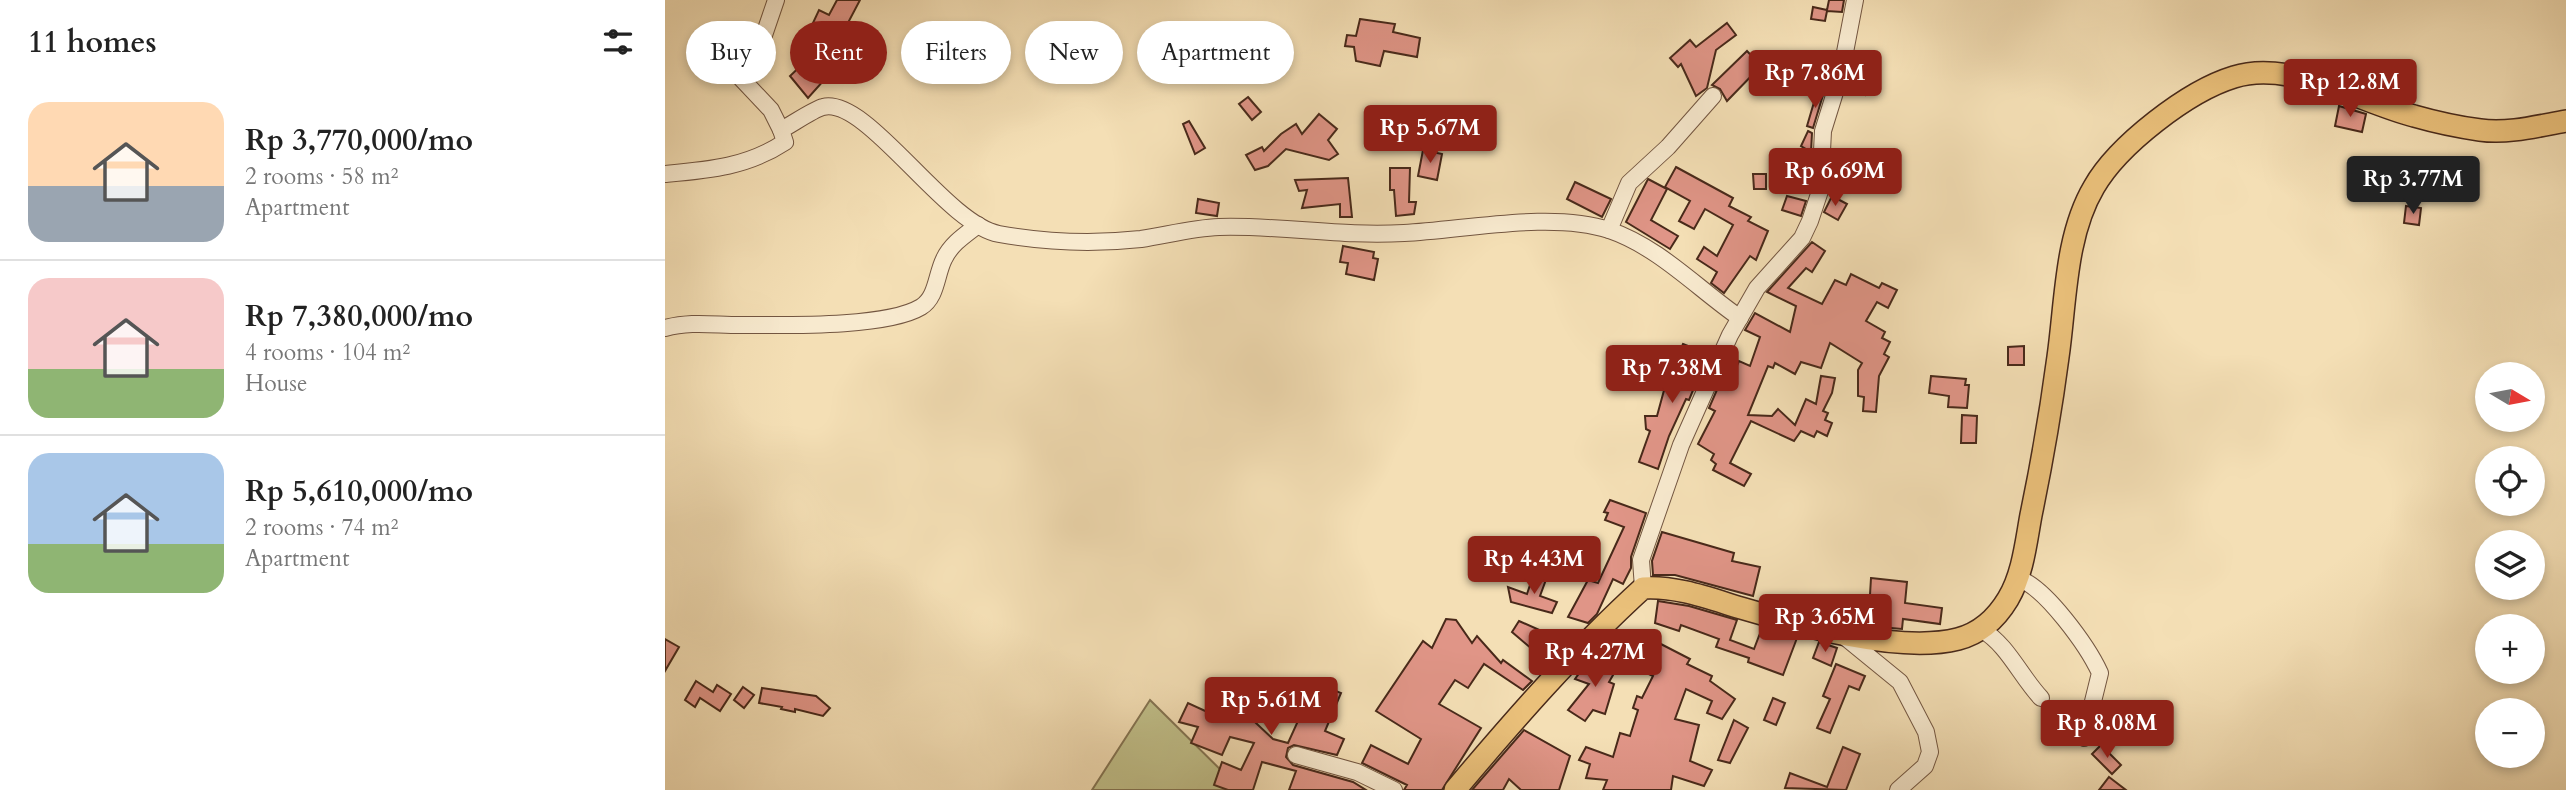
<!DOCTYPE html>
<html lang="en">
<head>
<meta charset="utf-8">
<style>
  :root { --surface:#fff; --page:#f2f2f2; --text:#222; --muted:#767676; --line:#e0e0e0; --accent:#8f2418 }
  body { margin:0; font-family:Cardo,serif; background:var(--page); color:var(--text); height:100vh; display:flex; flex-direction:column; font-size:26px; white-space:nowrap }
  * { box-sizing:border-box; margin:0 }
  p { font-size:23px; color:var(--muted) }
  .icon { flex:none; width:38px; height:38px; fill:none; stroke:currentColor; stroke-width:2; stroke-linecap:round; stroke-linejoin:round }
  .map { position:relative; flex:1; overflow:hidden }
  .sheet { display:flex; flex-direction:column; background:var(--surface); width:665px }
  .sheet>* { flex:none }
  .hud { position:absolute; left:21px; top:21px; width:665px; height:63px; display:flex; gap:14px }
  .needle { width:46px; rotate:100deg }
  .controls { position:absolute; left:1810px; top:362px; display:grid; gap:14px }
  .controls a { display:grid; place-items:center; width:70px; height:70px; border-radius:50%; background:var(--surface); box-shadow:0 4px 10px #0003; font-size:35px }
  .price { position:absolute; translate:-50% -60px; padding:0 16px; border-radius:7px; background:var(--accent); color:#fff; font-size:23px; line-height:46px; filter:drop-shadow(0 2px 4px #0008) }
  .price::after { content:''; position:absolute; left:50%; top:42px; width:21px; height:16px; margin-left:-10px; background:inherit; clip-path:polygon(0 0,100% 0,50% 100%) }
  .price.on { background:#222; color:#fff }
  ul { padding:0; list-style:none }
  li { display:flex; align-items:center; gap:21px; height:175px; padding:0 28px }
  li+li { border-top:2px solid var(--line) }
  li span { display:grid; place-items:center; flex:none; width:196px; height:140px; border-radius:21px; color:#555 }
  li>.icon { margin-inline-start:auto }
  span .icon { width:84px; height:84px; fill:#fffc; stroke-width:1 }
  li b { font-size:30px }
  h2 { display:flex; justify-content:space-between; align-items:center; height:84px; padding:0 28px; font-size:30px }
  .tag { padding:0 24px; border-radius:32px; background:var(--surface); box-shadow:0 4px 10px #0003; font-size:24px; line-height:63px }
  .tag.on { background:var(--accent); color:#fff }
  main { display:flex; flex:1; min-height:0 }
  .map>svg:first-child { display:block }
</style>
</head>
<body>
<main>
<section class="sheet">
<h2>11 homes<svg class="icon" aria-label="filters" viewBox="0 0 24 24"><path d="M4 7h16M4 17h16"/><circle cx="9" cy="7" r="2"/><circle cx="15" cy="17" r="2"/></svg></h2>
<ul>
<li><span style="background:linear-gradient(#ffd9b3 60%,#9aa5b1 0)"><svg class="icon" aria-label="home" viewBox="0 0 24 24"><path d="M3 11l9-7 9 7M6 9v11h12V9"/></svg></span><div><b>Rp 3,770,000/mo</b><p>2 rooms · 58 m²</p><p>Apartment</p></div></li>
<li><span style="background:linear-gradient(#f6c9c9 65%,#8fb573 0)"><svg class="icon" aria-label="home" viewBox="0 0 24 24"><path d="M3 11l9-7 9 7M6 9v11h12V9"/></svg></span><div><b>Rp 7,380,000/mo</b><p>4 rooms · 104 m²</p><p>House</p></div></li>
<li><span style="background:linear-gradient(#a9c7e8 65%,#8fb573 0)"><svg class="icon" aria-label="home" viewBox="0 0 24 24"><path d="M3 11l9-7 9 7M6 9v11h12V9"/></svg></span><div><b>Rp 5,610,000/mo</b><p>2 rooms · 74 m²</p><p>Apartment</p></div></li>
</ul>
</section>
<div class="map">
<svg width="1901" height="790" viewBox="0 0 1901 790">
  <rect width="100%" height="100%" fill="#f4dfb5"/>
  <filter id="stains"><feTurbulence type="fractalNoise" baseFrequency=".00286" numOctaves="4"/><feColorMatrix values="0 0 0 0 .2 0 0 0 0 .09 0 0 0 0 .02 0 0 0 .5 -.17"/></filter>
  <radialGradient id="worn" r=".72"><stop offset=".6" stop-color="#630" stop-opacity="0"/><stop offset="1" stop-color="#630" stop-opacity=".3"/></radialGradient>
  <polygon fill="#c1c08a" stroke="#847452" stroke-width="2" points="485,700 576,790 427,790"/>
  <g fill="#e09587" stroke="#48291a" stroke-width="2">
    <polygon points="172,0 195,0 174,40 147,25 154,10 164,15"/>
    <polygon points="1164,0 1179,0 1177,12 1162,11 1160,21 1146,19 1148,7 1162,10"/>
    <polygon points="695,19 730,24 728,32 755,38 752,57 719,51 715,66 691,61 689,47 680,46 682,35 691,36"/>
    <polygon points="1062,23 1071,35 1051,50 1042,88 1031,96 1016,64 1013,67 1005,58 1025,40 1031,47"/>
    <polygon points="1082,51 1096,66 1062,101 1055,89 1047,85"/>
    <polygon points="143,59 160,79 143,98 125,76"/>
    <polygon points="1158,59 1163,65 1165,59 1167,62 1163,80 1154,88 1158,76 1136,92 1128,81"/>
    <polygon points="1186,77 1203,82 1200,95 1183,90"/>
    <polygon points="1152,92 1158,95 1148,128 1142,126"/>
    <polygon points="583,97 596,112 587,120 574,104"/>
    <polygon points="1674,106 1701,114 1697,132 1670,126"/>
    <polygon points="654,114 672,129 663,140 673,154 664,160 621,149 603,166 590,170 581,155 597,147 599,151 616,134 631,124 637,134"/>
    <polygon points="524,121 540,148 530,154 518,124"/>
    <polygon points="1143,131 1147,133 1146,152 1136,146"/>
    <polygon points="758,150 777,154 772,180 753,176"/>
    <polygon points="1011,167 1068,198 1064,206 1086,217 1083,221 1103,231 1091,260 1085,256 1059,293 1046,283 1052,272 1032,259 1039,247 1052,256 1068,225 1040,209 1029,229 1014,221 1025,201 1000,187"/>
    <polygon points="725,168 745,168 744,202 751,202 749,214 731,216 729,190 725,190"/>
    <polygon points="1088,174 1101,174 1101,189 1089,189"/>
    <polygon points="683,178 687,217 675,217 675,204 637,208 642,190 634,191 630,180"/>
    <polygon points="983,179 1002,189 986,220 1013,236 1005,249 961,222"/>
    <polygon points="910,182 946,199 937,217 902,199"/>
    <polygon points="1122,196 1141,201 1136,216 1117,210"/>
    <polygon points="1167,196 1182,204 1173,220 1159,212"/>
    <polygon points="533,199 554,203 552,216 531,213"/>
    <polygon points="1741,206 1756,208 1754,225 1739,223"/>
    <polygon points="1147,242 1160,251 1147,272 1141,268 1123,288 1157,304 1170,280 1181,285 1186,274 1214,288 1217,283 1232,290 1223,308 1212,302 1201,321 1220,332 1217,338 1225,342 1219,354 1224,357 1214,376 1211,412 1198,411 1199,397 1193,396 1193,370 1197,363 1165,343 1156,368 1136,362 1130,374 1110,363 1108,368 1103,366 1083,415 1107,416 1113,409 1130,425 1141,399 1151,404 1156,376 1170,378 1167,393 1158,411 1163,413 1160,420 1167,423 1162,436 1152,431 1149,437 1136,431 1129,441 1086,421 1065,463 1086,474 1079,486 1048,470 1051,464 1046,460 1049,454 1033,444 1050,411 1044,408 1058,376 1066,379 1074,361 1085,366 1095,337 1080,330 1090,313 1125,332 1131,306 1102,292"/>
    <polygon points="678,246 709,252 708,258 713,259 709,280 681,274 683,263 675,262"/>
    <polygon points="1018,344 1043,354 1024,400 1021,399 1004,436 993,469 974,462 985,431 981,429 980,416 992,416 1001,383 1007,386 1016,362 1011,360"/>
    <polygon points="1359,346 1359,365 1343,365 1343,347"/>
    <polygon points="1266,376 1301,379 1300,385 1304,385 1302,408 1283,407 1284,396 1264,393"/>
    <polygon points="1297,415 1312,416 1311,443 1296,443"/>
    <polygon points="945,500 981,513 966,557 966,568 958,584 948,579 932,614 923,623 903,617 923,580 933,583 959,527 940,520 943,513 939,512"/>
    <polygon points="997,532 1069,553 1067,561 1095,567 1088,596 1010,575 988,575 987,561"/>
    <polygon points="892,538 905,544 904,548 912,552 908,562 886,552"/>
    <polygon points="869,573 882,577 875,596 892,602 887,613 846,602 843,587 862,594"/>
    <polygon points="1206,578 1242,582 1240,603 1277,608 1275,624 1238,619 1237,629 1215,627 1218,597 1205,595"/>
    <polygon points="1143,597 1158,599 1155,616 1141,612"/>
    <polygon points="993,601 1024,606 1072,620 1065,640 1089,649 1097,628 1132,638 1118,675 1083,662 1084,658 1051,647 1054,639 1016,625 1014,631 990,623"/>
    <polygon points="781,619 791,620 807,643 812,636 836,663 838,660 867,681 858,690 819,664 803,688 790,680 774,704 816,728 777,790 739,790 742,785 697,763 706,745 743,764 756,739 711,711 758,641 767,648"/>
    <polygon points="854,621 879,632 878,635 884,637 875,656 847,632"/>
    <polygon points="0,639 14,647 0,671"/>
    <polygon points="990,641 1025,659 1022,664 1047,676 1045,681 1070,699 1057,719 1042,713 1047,701 1021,689 1010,719 1034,725 1025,761 1047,770 1039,786 1008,776 1006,790 938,790 942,780 921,778 925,764 914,760 921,747 948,757 955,733 965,736 973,710 968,708 972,696 977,698 988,676 971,668 978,653 983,655"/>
    <polygon points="1154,642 1172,648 1166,666 1148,658"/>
    <polygon points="940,653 955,663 944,682 949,684 940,714 928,710 920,721 903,710 924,684 910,679 920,665 930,673"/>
    <polygon points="1171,664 1200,676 1194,690 1184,686 1165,733 1152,728 1165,699 1158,696"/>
    <polygon points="31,681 48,692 52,685 66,694 55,711 35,698 30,707 20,700"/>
    <polygon points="589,682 646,700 653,684 676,693 660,731 679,739 672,755 629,745 623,748 621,757 628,765 688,782 701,790 624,790 631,771 597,762 588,790 563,790 549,785 557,762 576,770 589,743 565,737 557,755 526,743 533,727 514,722 523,703 549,715 553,701 570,710 575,708 608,739 623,743 633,721 581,707"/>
    <polygon points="78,687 89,695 79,708 69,700"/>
    <polygon points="97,688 151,696 165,708 158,716 130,709 130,712 116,709 117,707 94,703"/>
    <polygon points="1108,698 1120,703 1111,725 1099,720"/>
    <polygon points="1069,720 1083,728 1065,763 1053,760"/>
    <polygon points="859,730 905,756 894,790 856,790 844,779 838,790 807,790"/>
    <polygon points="1436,745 1456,765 1447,774 1427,754"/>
    <polygon points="1178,747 1195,754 1181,790 1120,788 1125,773 1162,787"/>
    <polygon points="1444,777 1461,790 1434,790"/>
  </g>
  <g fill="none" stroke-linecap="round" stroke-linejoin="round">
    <g stroke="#735641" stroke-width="18">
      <g id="minor">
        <polyline points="111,0 97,41 77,57 73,66 73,75 106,110 116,130"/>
        <path d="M 0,174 C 44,170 82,167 120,142 L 116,130 C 126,125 149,109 158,107 C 202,96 280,224 334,234 C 379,242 430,244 476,239 C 502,235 528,228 554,227 C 616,225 677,237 739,233 C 800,230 886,211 944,230 C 994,247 1033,289 1075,318"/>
        <polyline points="944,230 964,183 1003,147 1048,96"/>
        <path d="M 0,328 C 25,321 49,325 75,325 C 118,325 221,328 256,307 C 272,297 271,275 279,259 C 286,244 300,235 313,225"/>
        <path d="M 1352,578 C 1380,586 1423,647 1435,673 L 1419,738"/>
        <polyline points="978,588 976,560 1016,445 1065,335 1092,288 1137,238 1145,221 1155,191 1158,131 1176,73 1190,0"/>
        <path d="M 1317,630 C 1342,644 1356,677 1376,698"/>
        <polyline points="1175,633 1235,682 1261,732 1265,752 1260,766 1233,790"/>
        <polyline points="631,755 692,772 729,790"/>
      </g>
    </g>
    <g stroke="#48291a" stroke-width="24">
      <path id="major" d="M 790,790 C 849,720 910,650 978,588 C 1012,586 1043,598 1076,608 C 1134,625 1234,654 1293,639 C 1316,633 1331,619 1343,599 C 1358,574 1361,542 1366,515 C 1377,462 1386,410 1393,357 C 1401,301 1400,236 1429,187 C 1453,145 1523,91 1569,77 C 1625,59 1695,102 1749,116 C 1770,122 1793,127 1815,130 C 1843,134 1873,126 1901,121"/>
    </g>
    <use href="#minor" stroke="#f8eacf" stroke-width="16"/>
    <use href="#major" stroke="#eac07a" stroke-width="21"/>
  </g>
  <rect width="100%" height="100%" filter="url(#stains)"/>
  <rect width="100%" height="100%" fill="url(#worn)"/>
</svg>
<div class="controls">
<a><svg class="needle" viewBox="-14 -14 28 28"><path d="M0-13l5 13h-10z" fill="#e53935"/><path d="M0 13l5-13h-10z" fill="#767676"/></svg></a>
<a><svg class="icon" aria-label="locate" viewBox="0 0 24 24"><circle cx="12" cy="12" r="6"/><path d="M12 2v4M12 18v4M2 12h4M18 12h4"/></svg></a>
<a><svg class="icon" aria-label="layers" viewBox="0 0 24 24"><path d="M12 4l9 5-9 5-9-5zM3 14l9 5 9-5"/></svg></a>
<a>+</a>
<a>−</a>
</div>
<b class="price" style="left:1150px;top:110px">Rp 7.86M</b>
<b class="price" style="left:1685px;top:119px">Rp 12.8M</b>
<b class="price" style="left:765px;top:165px">Rp 5.67M</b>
<b class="price" style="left:1170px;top:208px">Rp 6.69M</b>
<b class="price on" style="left:1748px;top:216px">Rp 3.77M</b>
<b class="price" style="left:1007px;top:405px">Rp 7.38M</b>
<b class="price" style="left:869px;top:596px">Rp 4.43M</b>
<b class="price" style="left:1160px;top:654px">Rp 3.65M</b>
<b class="price" style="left:930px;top:689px">Rp 4.27M</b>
<b class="price" style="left:606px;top:737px">Rp 5.61M</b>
<b class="price" style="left:1442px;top:760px">Rp 8.08M</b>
<div class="hud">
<a class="tag">Buy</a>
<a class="tag on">Rent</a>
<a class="tag">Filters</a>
<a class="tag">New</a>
<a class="tag">Apartment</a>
</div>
</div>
</main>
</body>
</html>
